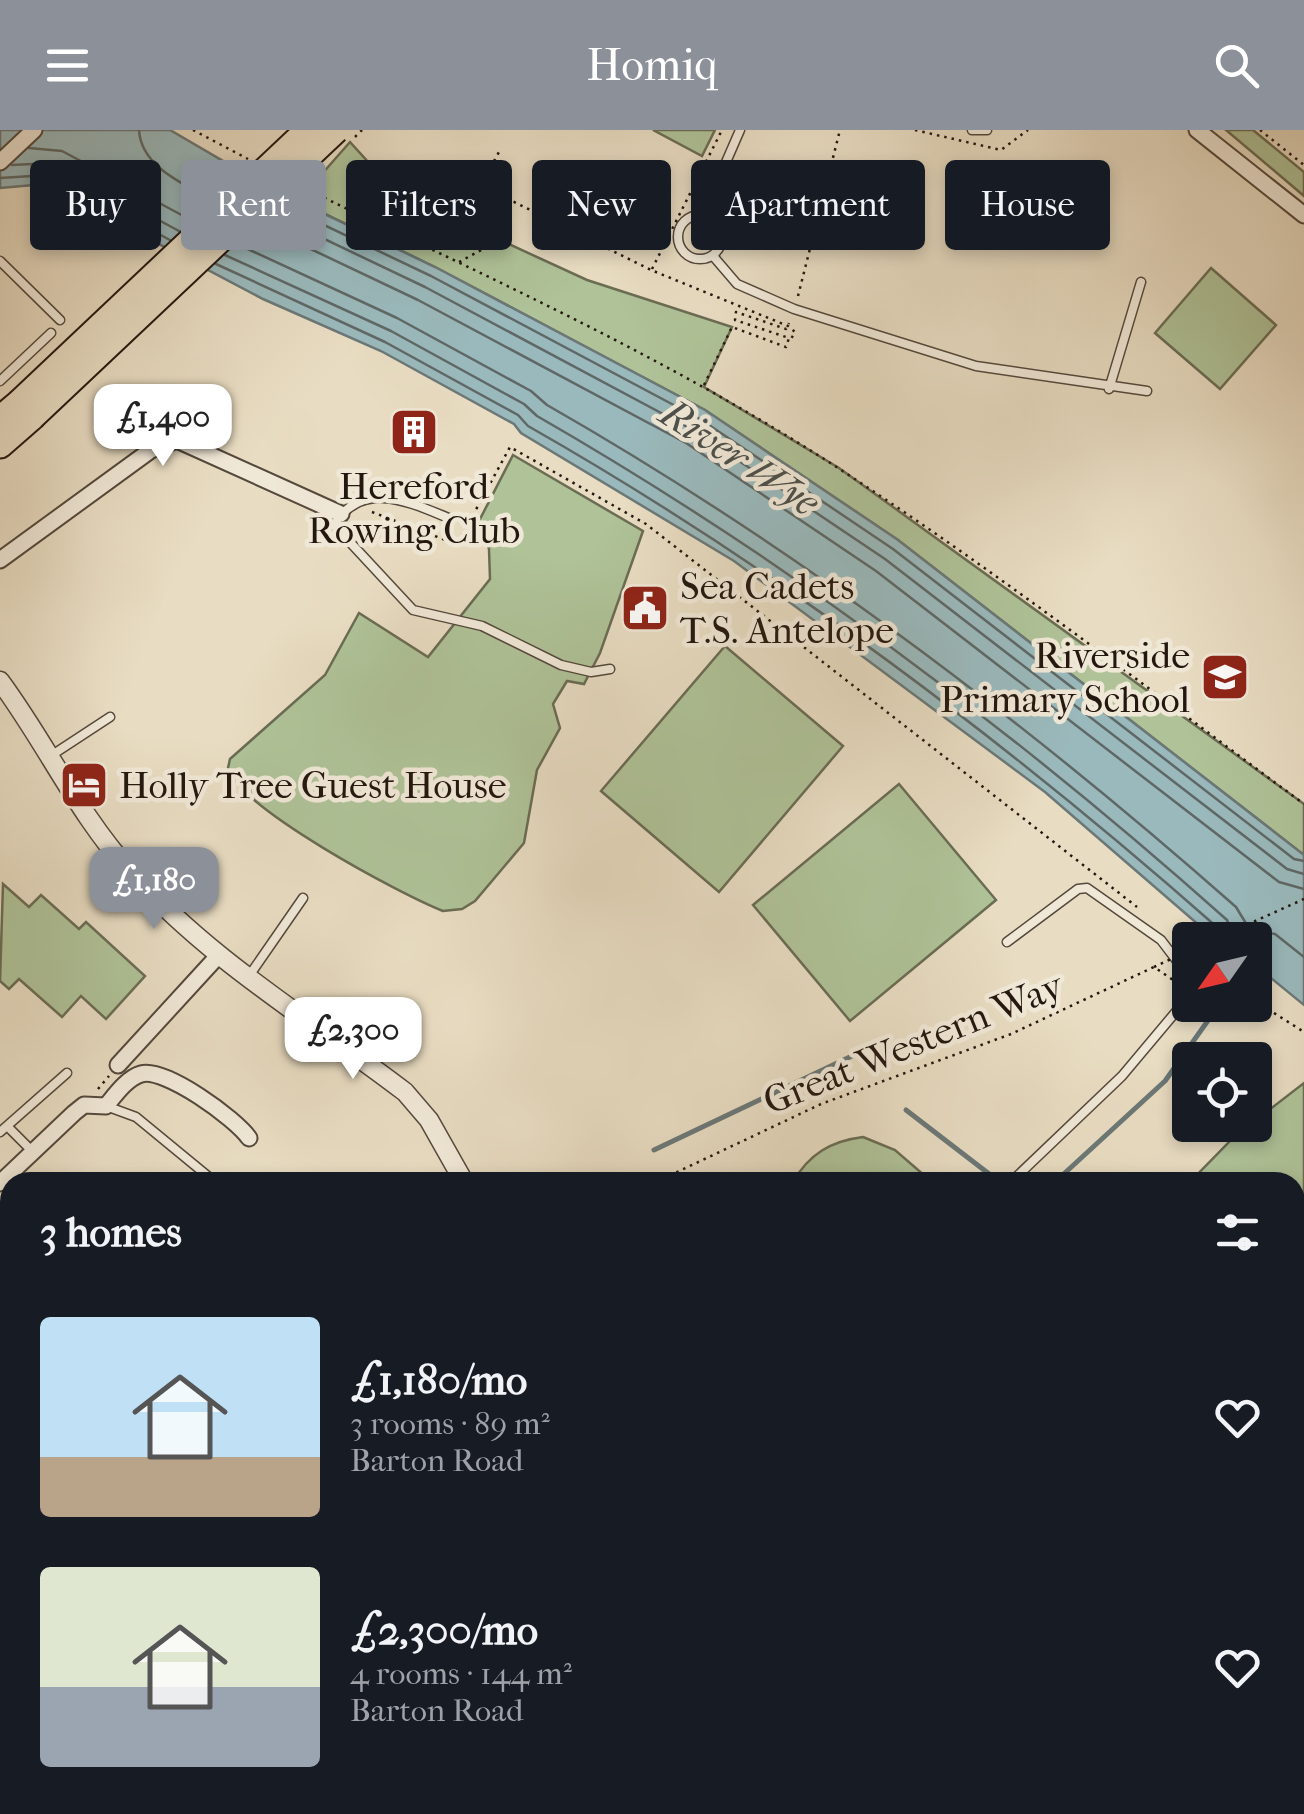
<!DOCTYPE html>
<html lang="en">
<head>
<meta charset="utf-8">
<style>
  :root { --surface:#171b24; --page:#242831; --text:#f1f3f6; --muted:#9ea1a6; --accent:#8c9099 }
  body { margin:0; font-family:"IM FELL French Canon",serif; background:var(--page); color:var(--text); height:100vh; display:flex; flex-direction:column; font-size:38px; white-space:nowrap }
  * { box-sizing:border-box; margin:0 }
  p { font-size:32px; color:var(--muted) }
  .icon { flex:none; width:55px; height:55px; fill:none; stroke:currentColor; stroke-width:2; stroke-linecap:round; stroke-linejoin:round }
  .map { position:relative; flex:1; overflow:hidden }
  .drawer { position:absolute; left:0px; top:1042px; width:1305px; height:642px; display:flex; flex-direction:column; background:var(--surface); border-radius:30px 30px 0 0; box-shadow:0 5px 15px #0003 }
  .drawer>* { flex:none }
  .guide { position:absolute; left:30px; top:30px; width:1245px; height:90px; display:flex; gap:20px }
  .needle { width:65px; rotate:236deg }
  .fabs { position:absolute; left:1172px; top:792px; display:grid; gap:20px }
  .fabs a { display:grid; place-items:center; width:100px; height:100px; border-radius:10px; background:var(--surface); box-shadow:0 5px 15px #0003; font-size:50px }
  .price { position:absolute; translate:-50% -85px; padding:0 22px; border-radius:20px; background:#fff; color:#222; font-size:32px; line-height:65px; filter:drop-shadow(0 2px 5px #0008) }
  .price::after { content:''; position:absolute; left:50%; top:60px; width:30px; height:22px; margin-left:-15px; background:inherit; clip-path:polygon(0 0,100% 0,50% 100%) }
  .price.on { background:var(--accent); color:#fff }
  ul { padding:0; list-style:none }
  li { display:flex; align-items:center; gap:30px; height:250px; padding:0 40px }
  li span { display:grid; place-items:center; flex:none; width:280px; height:200px; border-radius:10px; color:#555 }
  li>.icon { margin-inline-start:auto }
  span .icon { width:120px; height:120px; fill:#fffc; stroke-width:1 }
  li b { font-size:42px }
  h2 { display:flex; justify-content:space-between; align-items:center; height:120px; padding:0 40px; font-size:42px }
  .chip { padding:0 35px; border-radius:10px; background:var(--surface); box-shadow:0 5px 15px #0003; font-size:35px; line-height:90px }
  .chip.on { background:var(--accent); color:#fff }
  header { display:flex; justify-content:space-between; align-items:center; height:130px; padding:0 40px; background:var(--accent); color:#fff; font-size:45px; font-weight:600 }
  .map>svg:first-child { display:block }
</style>
</head>
<body>
<header><svg class="icon" aria-label="menu" viewBox="0 0 24 24"><path d="M4 6h16M4 12h16M4 18h16"/></svg>Homiq<svg class="icon" aria-label="search" viewBox="0 0 24 24"><circle cx="10" cy="10" r="6"/><path d="M15 15l6 6"/></svg></header>
<div class="map">
<svg width="1304" height="1684" viewBox="0 0 1304 1684">
  <rect width="100%" height="100%" fill="#e8dcc2"/>
  <filter id="stains"><feTurbulence type="fractalNoise" baseFrequency=".002" numOctaves="4"/><feColorMatrix values="0 0 0 0 .2 0 0 0 0 .09 0 0 0 0 .02 0 0 0 .5 -.17"/></filter>
  <radialGradient id="worn" r=".72"><stop offset=".6" stop-color="#630" stop-opacity="0"/><stop offset="1" stop-color="#630" stop-opacity=".3"/></radialGradient>
  <g fill="#afc298" stroke="#6a6c54" stroke-width="2.5">
    <polygon points="653,0 715,0 702,26"/>
    <polygon points="1226,0 1253,0 1304,42 1304,66"/>
    <polygon points="350,12 370,34 500,110 587,150 732,197 704,257 839,338 1304,674 1304,725 898,410 705,280 435,137 298,71"/>
    <polygon points="1211,138 1276,195 1220,259 1155,203"/>
    <path d="M 513,325 L 643,401 L 600,523 L 584,554 L 567,551 L 553,574 L 560,598 L 537,640 L 524,713 L 475,771 L 462,779 L 443,781 C 400,764 239,678 228,638 L 230,629 L 325,545 L 359,483 L 428,527 L 490,449 L 489,419 L 479,391 Z"/>
    <polygon points="725,516 843,616 719,762 601,661"/>
    <polygon points="899,654 996,770 850,891 753,775"/>
    <polygon points="3,754 29,777 41,765 79,799 86,792 145,846 106,889 81,866 62,887 19,849 9,859 0,851"/>
    <polygon points="1304,953 1304,1241 1295,1242 1295,1052 1190,1052 1234,1007"/>
    <path d="M 863,1007 L 895,1020 L 932,1052 L 793,1052 C 809,1024 831,1011 863,1007 Z"/>
  </g>
  <polygon fill="#9ab9bc" stroke="#6b7877" stroke-width="2.5" points="0,0 170,0 264,55 435,137 705,280 898,410 1304,725 1304,875 1255,835 1255,810 1215,809 1045,662 734,431 521,303 514,294 381,221 263,169 45,54 0,58"/>
  <g fill="none" stroke-linecap="round" stroke-linejoin="round">
    <g stroke="#5f6866" stroke-width="2.5">
      <path d="M 139,0 C 141,37 184,54 212,70"/>
      <polyline points="29,18 62,21 191,90"/>
      <polyline points="12,35 53,33 179,101"/>
      <polyline points="0,48 48,45 170,110"/>
      <polyline points="280,74 431,146 700,289 893,419 1294,729 1304,731"/>
      <polyline points="270,83 425,157 693,300 885,429 1287,739 1304,744"/>
      <polyline points="258,94 418,170 686,313 876,441 1279,752 1304,759"/>
      <path d="M 237,114 L 397,188 L 531,261 L 547,275 C 794,416 1023,589 1236,777 L 1250,800 L 1275,804 L 1304,827"/>
      <path d="M 225,125 L 391,201 L 524,274 L 537,286 C 784,428 1014,600 1227,790 L 1235,810"/>
      <path d="M 216,134 L 385,212 L 518,285 L 528,296 C 776,437 1005,610 1218,798 L 1222,810"/>
    </g>
    <g stroke="#6b7877" stroke-width="5">
      <polyline points="906,980 997,1050"/>
      <polyline points="654,1020 854,925"/>
      <polyline points="1055,1052 1165,951 1219,875"/>
    </g>
    <g stroke="#55483c" stroke-width="11">
      <g id="service">
        <polyline points="972,0 987,0"/>
        <circle cx="700" cy="107" r="22"/>
        <polyline points="703,85 740,0"/>
        <polyline points="713,126 737,154 794,179 976,236 1147,261"/>
        <polyline points="0,131 60,190"/>
        <polyline points="0,251 51,203"/>
        <polyline points="1109,259 1141,152"/>
        <path d="M 451,389 C 411,373 363,348 334,395 L 413,480 L 482,496 L 561,535 L 591,542 L 610,539"/>
        <polyline points="49,627 110,587"/>
        <polyline points="1007,812 1078,759 1087,758 1161,810 1190,848"/>
        <polyline points="249,846 303,768"/>
        <polyline points="106,976 136,987 215,1052"/>
        <polyline points="9,998 33,1022"/>
        <polyline points="0,1002 67,943"/>
        <polyline points="1011,1052 1122,946 1190,865"/>
        <polyline points="0,1480 10,1478"/>
      </g>
    </g>
    <g stroke="#55483c" stroke-width="19">
      <g id="minor">
        <polyline points="1197,0 1304,85"/>
        <polyline points="0,32 34,0"/>
        <polyline points="0,430 151,320 177,310 341,384"/>
        <polyline points="118,935 217,827"/>
        <path d="M 0,1053 L 74,983 L 84,975 L 106,976 C 115,965 127,948 141,944 C 165,937 236,989 249,1008"/>
        <polyline points="0,1403 10,1400"/>
        <polyline points="1231,1675 1238,1684"/>
        <polyline points="48,1684 51,1675"/>
      </g>
    </g>
    <g stroke="#55483c" stroke-width="21">
      <g id="tertiary">
        <path d="M 0,551 C 46,613 78,684 130,741 C 209,830 311,890 405,962 L 429,990 L 464,1052"/>
        <polyline points="735,1675 741,1684"/>
      </g>
    </g>
    <g stroke="#24170f" stroke-width="29">
      <g id="trunk">
        <polyline points="0,289 19,273"/>
        <polyline points="0,315 32,287"/>
      </g>
    </g>
    <g stroke="#24170f" stroke-width="2.5" stroke-dasharray="2.5 5" stroke-linecap="butt">
      <polyline points="193,0 248,29"/>
      <polyline points="915,0 1001,20 1028,0"/>
      <polyline points="1260,0 1304,35"/>
      <polyline points="355,7 362,0"/>
      <polyline points="739,34 827,56"/>
      <polyline points="480,55 651,140 788,196 795,202 791,209"/>
      <path d="M 304,58 C 485,146 669,228 838,338 C 998,442 1151,561 1304,674"/>
      <polyline points="459,132 500,110 499,97 472,71 499,22"/>
      <polyline points="652,139 722,0"/>
      <polyline points="798,166 840,0"/>
      <polyline points="704,255 732,197 786,217 789,208 735,190 736,182 786,199 789,193"/>
      <polyline points="372,382 448,411 460,409 510,317 646,394 1137,777"/>
      <polyline points="1213,810 1304,769"/>
      <polyline points="1255,871 1304,902"/>
      <polyline points="98,959 109,946"/>
      <polyline points="656,1052 821,974 1011,904 1154,837 1179,854"/>
      <polyline points="978,1684 981,1675"/>
    </g>
    <use href="#service" stroke="#f0e8d7" stroke-width="8"/>
    <use href="#minor" stroke="#f0e8d7" stroke-width="15"/>
    <use href="#tertiary" stroke="#f0e8d7" stroke-width="18"/>
    <use href="#trunk" stroke="#e8dcc2" stroke-width="25"/>
    <g stroke="#24170f" stroke-width="29" stroke-linecap="butt">
      <g id="trunk-bridge">
        <polyline points="19,273 308,0"/>
        <polyline points="32,287 336,0"/>
      </g>
    </g>
    <polyline stroke="#24170f" stroke-width="2.5" stroke-dasharray="2.5 5" stroke-linecap="butt" points="1154,837 1190,820"/>
    <use href="#trunk-bridge" stroke="#e8dcc2" stroke-width="25"/>
  </g>
  <defs>
    <g id="building-square" transform="scale(2.5)"><rect x="-9" y="-9" width="18" height="18" rx="4" fill="#8f2418" stroke="#f0e8d7"/><path d="M-4-6H4V6H1V3H-1V6H-4ZM-2.5-4.3h1.7v1.8h-1.7ZM.8-4.3h1.7v1.8H.8ZM-2.5-1h1.7V.8h-1.7ZM.8-1h1.7V.8H.8Z" fill="#fff"/></g>
    <g id="civic-square" transform="scale(2.5)"><rect x="-9" y="-9" width="18" height="18" rx="4" fill="#8f2418" stroke="#f0e8d7"/><path d="M-.6-6.5H3V-4.5H.6V-3L4-1V1h2V6H-6V1h2V-1L-.6-3ZM-1.2 2.5V6h2.4V2.5Z" fill="#fff"/></g>
    <g id="school-square" transform="scale(2.5)"><rect x="-9" y="-9" width="18" height="18" rx="4" fill="#8f2418" stroke="#f0e8d7"/><path d="M0-5L7-2L0 1L-7-2ZM-4 1L0 2.5L4 1V4Q0 6-4 4Z" fill="#fff"/></g>
    <g id="hotel-square" transform="scale(2.5)"><rect x="-9" y="-9" width="18" height="18" rx="4" fill="#8f2418" stroke="#f0e8d7"/><path d="M-6-4.5h1.5V1H6V5H4.5V3h-9V5H-6ZM-4 0a1.8 1.8 0 1 1 3.6 0ZM.5 0V-2.5h3Q6-2.5 6 0Z" fill="#fff"/></g>
  </defs>
  <g fill-rule="evenodd">
    <use href="#building-square" x="414" y="302"/>
    <use href="#civic-square" x="645" y="478"/>
    <use href="#school-square" x="1225" y="547"/>
    <use href="#hotel-square" x="84" y="655"/>
  </g>
  <g text-anchor="middle" stroke-width="9" stroke-linejoin="round" paint-order="stroke">
    <g font-size="38" fill="#24170f" stroke="#f0e8d7" text-anchor="start">
      <text x="414" y="369" text-anchor="middle">Hereford<tspan x="414" dy="44">Rowing Club</tspan></text>
      <text x="680" y="469">Sea Cadets<tspan x="680" dy="44">T.S. Antelope</tspan></text>
      <text x="1190" y="538" text-anchor="end">Riverside<tspan x="1190" dy="44">Primary School</tspan></text>
      <text x="119" y="668">Holly Tree Guest House</text>
    </g>
    <g font-size="38" fill="#24170f" stroke="#f0e8d7">
      <text transform="translate(913 913) rotate(-22)" y="13">Great Western Way</text>
    </g>
    <g font-size="40" font-style="italic" fill="#4d504c" stroke="#f0e8d7">
      <text transform="translate(740 327) rotate(33)" y="14">River Wye</text>
    </g>
  </g>
  <rect width="100%" height="100%" filter="url(#stains)"/>
  <rect width="100%" height="100%" fill="url(#worn)"/>
</svg>
<div class="fabs">
<a><svg class="needle" viewBox="-14 -14 28 28"><path d="M0-13l5 13h-10z" fill="#e53935"/><path d="M0 13l5-13h-10z" fill="#9ea1a6"/></svg></a>
<a><svg class="icon" aria-label="locate" viewBox="0 0 24 24"><circle cx="12" cy="12" r="6"/><path d="M12 2v4M12 18v4M2 12h4M18 12h4"/></svg></a>
</div>
<b class="price" style="left:163px;top:339px">£1,400</b>
<b class="price on" style="left:154px;top:802px">£1,180</b>
<b class="price" style="left:353px;top:952px">£2,300</b>
<div class="guide">
<a class="chip">Buy</a>
<a class="chip on">Rent</a>
<a class="chip">Filters</a>
<a class="chip">New</a>
<a class="chip">Apartment</a>
<a class="chip">House</a>
</div>
<section class="drawer">
<h2>3 homes<svg class="icon" aria-label="filters" viewBox="0 0 24 24"><path d="M4 7h16M4 17h16"/><circle cx="9" cy="7" r="2"/><circle cx="15" cy="17" r="2"/></svg></h2>
<ul>
<li><span style="background:linear-gradient(#bfe0f5 70%,#b9a48a 0)"><svg class="icon" aria-label="home" viewBox="0 0 24 24"><path d="M3 11l9-7 9 7M6 9v11h12V9"/></svg></span><div><b>£1,180/mo</b><p>3 rooms · 89 m²</p><p>Barton Road</p></div><svg class="icon" aria-label="heart" viewBox="0 0 24 24"><path d="M12 20l-8-8c-3-5 5-10 8-4 3-6 11-1 8 4z"/></svg></li>
<li><span style="background:linear-gradient(#dfe7d0 60%,#9aa5b1 0)"><svg class="icon" aria-label="home" viewBox="0 0 24 24"><path d="M3 11l9-7 9 7M6 9v11h12V9"/></svg></span><div><b>£2,300/mo</b><p>4 rooms · 144 m²</p><p>Barton Road</p></div><svg class="icon" aria-label="heart" viewBox="0 0 24 24"><path d="M12 20l-8-8c-3-5 5-10 8-4 3-6 11-1 8 4z"/></svg></li>
</ul>
</section>
</div>
</body>
</html>
